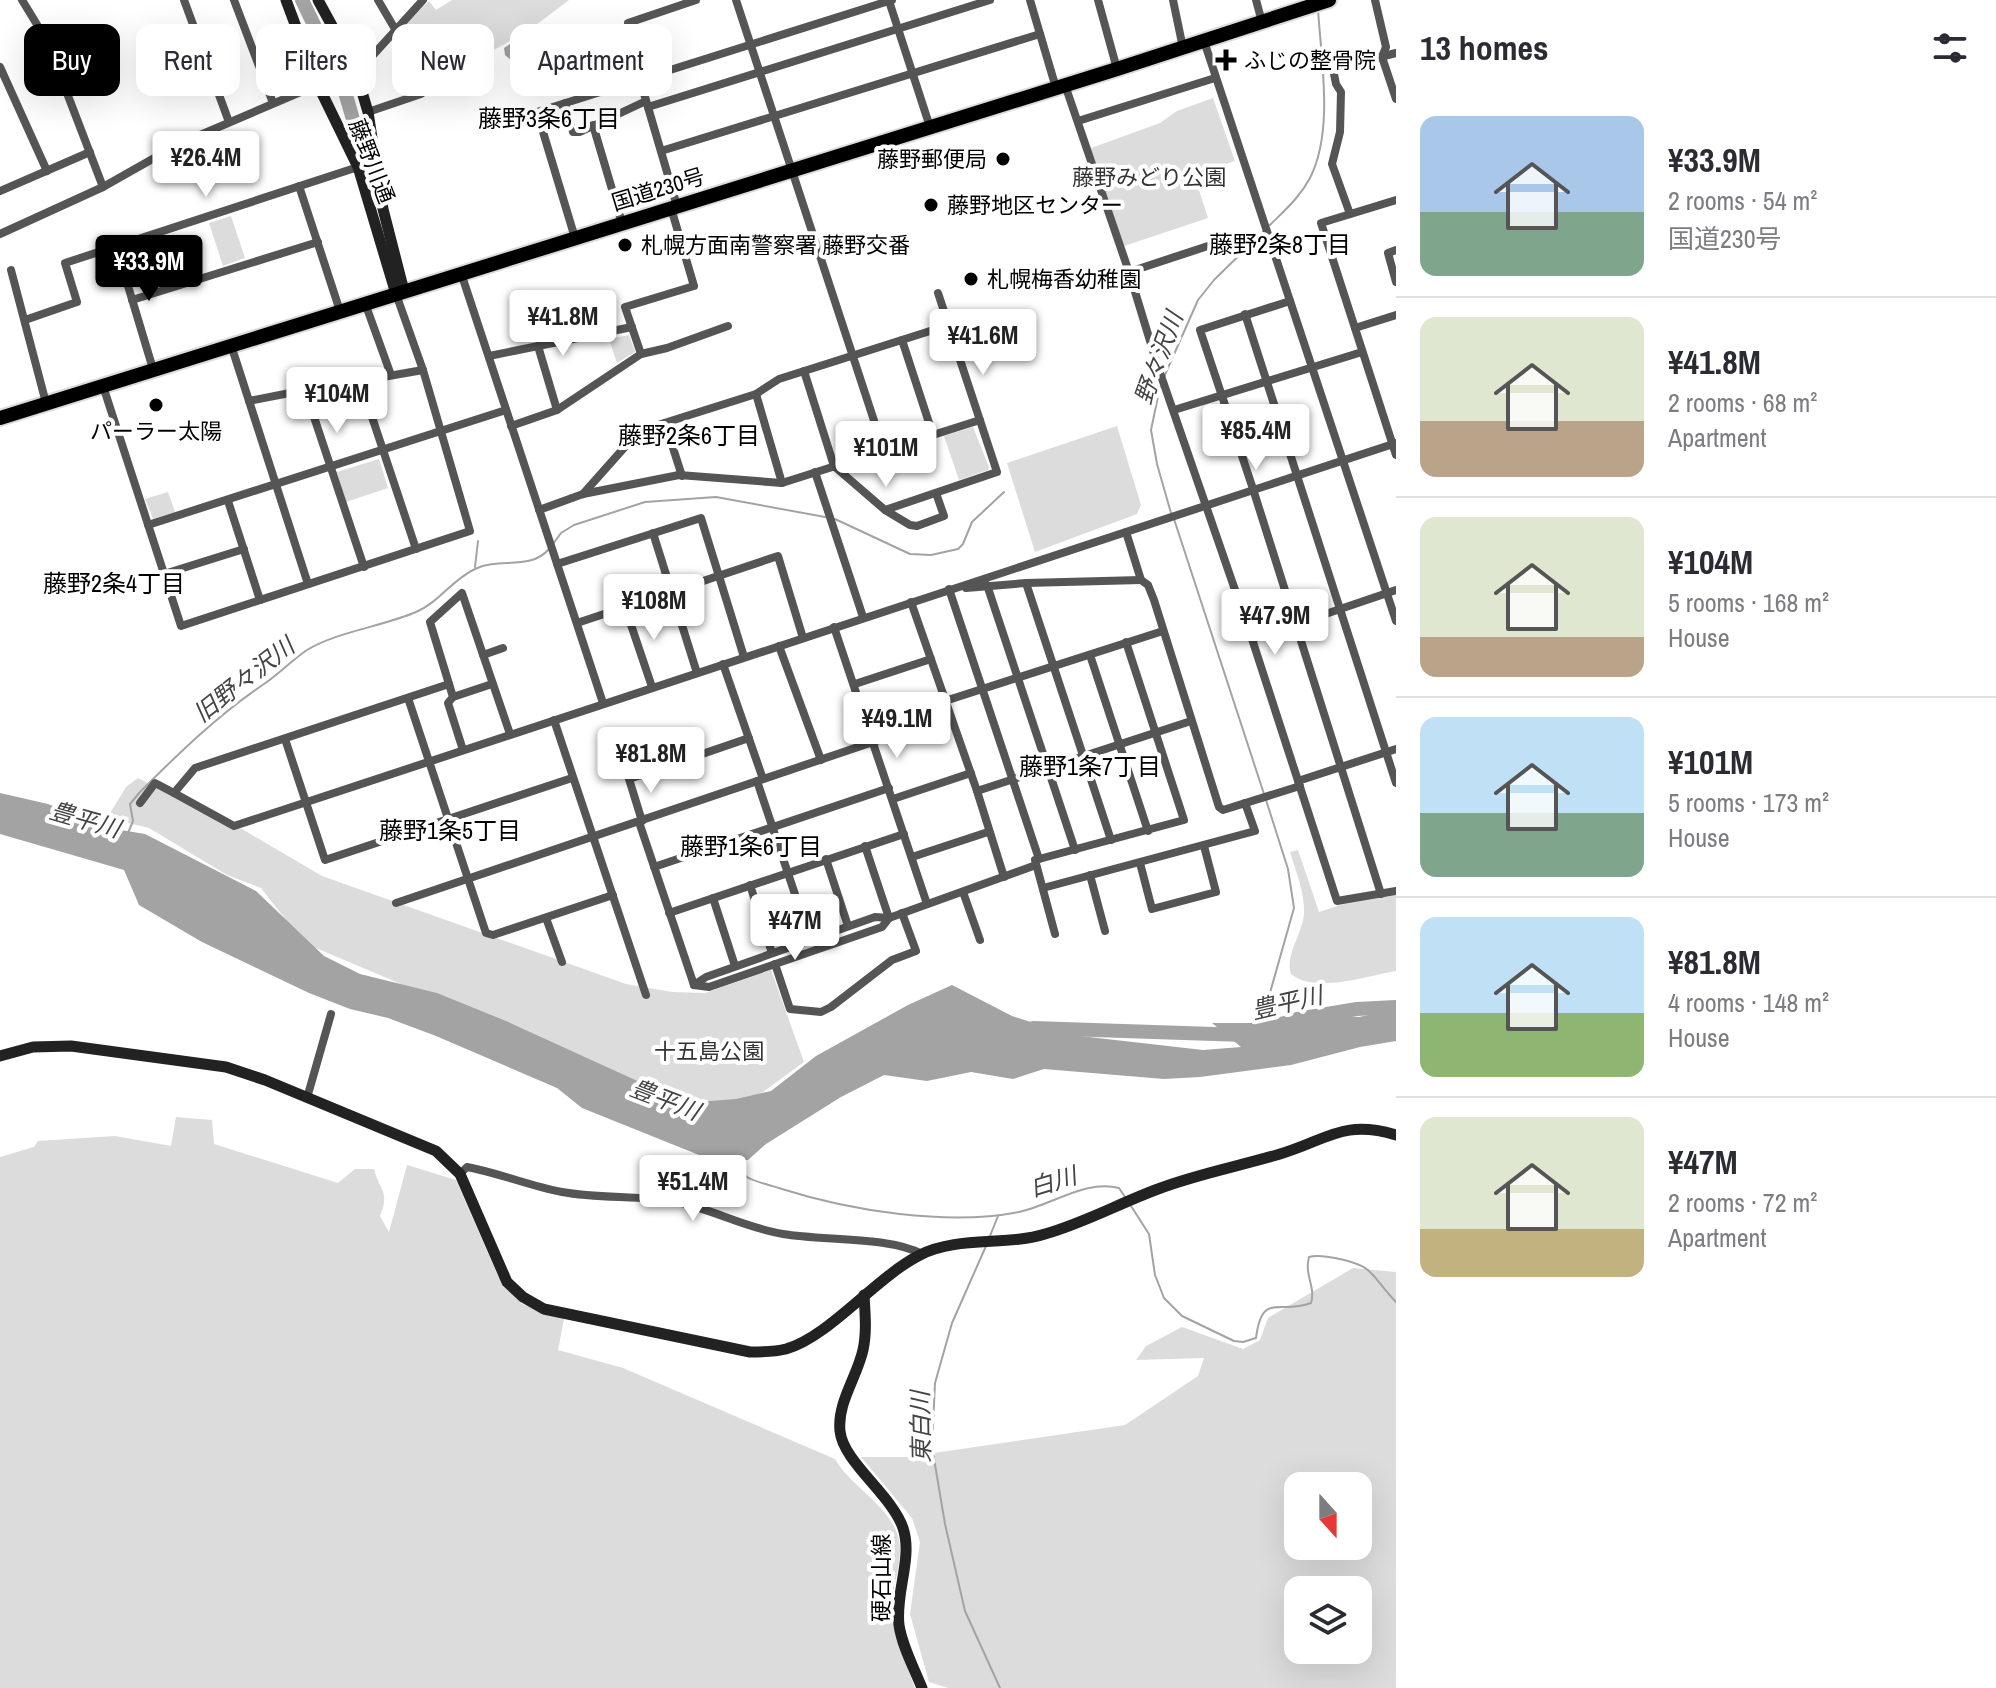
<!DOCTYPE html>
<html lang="en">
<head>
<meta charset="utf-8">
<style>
  :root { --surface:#fff; --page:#f7f7f7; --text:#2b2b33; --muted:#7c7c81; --line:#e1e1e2; --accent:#000 }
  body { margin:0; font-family:"Archivo Narrow","Noto Sans JP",sans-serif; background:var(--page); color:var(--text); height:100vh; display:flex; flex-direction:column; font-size:30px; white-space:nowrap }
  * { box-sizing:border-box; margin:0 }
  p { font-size:26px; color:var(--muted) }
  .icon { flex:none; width:44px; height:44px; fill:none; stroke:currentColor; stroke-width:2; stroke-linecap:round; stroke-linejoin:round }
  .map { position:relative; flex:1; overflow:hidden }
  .details { display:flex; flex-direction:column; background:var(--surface); width:600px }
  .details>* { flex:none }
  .banner { position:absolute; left:24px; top:24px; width:760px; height:72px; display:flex; gap:16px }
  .needle { width:52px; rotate:159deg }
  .fabs { position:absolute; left:1284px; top:1472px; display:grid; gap:16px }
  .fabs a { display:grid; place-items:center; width:88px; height:88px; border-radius:16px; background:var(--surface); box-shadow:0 8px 32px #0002; font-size:40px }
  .price { position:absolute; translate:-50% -68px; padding:0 18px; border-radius:8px; background:#fff; color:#222; font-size:26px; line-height:52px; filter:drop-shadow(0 2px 4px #0008) }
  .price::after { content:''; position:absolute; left:50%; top:48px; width:24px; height:18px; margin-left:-12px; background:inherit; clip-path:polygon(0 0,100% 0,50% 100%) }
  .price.selected { background:var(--accent); color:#fff }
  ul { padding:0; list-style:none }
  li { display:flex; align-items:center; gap:24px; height:200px; padding:0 24px }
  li+li { border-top:2px solid var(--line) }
  li span { display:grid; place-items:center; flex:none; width:224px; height:160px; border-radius:16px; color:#555 }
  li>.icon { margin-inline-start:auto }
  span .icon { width:96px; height:96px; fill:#fffc; stroke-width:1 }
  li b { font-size:34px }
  h2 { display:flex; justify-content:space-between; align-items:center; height:96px; padding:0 24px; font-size:34px }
  .tag { padding:0 28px; border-radius:16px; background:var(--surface); box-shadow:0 8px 32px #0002; font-size:28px; line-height:72px }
  .tag.selected { background:var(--accent); color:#fff }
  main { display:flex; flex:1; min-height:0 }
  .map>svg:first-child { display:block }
</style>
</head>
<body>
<main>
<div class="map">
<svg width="1396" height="1688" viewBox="0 0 1396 1688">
  <rect width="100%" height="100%" fill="#fff"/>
  <g fill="#dcdcdc" fill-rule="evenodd">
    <path d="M 452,0 L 569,0 L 528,31 L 420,91 L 414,77 L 397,82 C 392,35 396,33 429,1 L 436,10 Z"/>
    <polygon points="1213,98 1235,161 1194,175 1208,218 1124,246 1091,148 1160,123 1177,111"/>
    <polygon points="231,216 245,258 223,266 209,223"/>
    <polygon points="629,335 635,352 617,363 609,339"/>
    <polygon points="1117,426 1141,505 1137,514 1035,552 1007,463"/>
    <polygon points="973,427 989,467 988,470 959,480 944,436"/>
    <polygon points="379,459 388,488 346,502 337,472"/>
    <polygon points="168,492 175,512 153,519 145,499"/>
    <polygon points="138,778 226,825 242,829 322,876 626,984 672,992 705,993 771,970 804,1062 763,1092 727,1109 693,1112 458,1008 304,943 261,888 227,875 149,828 107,818 126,787"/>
    <path d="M 1298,850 L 1319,912 L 1340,905 L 1396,895 L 1396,971 C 1367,976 1314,994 1291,974 C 1285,954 1302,935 1304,914 C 1305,893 1296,872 1290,852 Z"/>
    <path d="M 176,1117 L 212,1120 L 214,1144 L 338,1183 L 355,1169 L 374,1169 C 380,1192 390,1191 380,1216 L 389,1232 L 407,1165 L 456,1180 L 498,1276 L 522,1304 L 564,1319 L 558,1350 L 623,1368 L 835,1459 C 851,1487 888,1504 898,1536 C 905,1559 891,1586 892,1610 C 893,1637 906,1663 915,1688 L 0,1688 L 0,1157 L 34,1147 L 38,1141 L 115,1136 L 171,1146 Z"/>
    <path d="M 1353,1268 L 1396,1272 L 1396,1688 L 948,1688 L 929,1682 L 910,1614 L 920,1542 L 912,1518 L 861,1457 L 906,1457 L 1125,1425 L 1198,1376 L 1204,1358 L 1136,1360 L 1146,1346 L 1182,1327 L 1243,1349 L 1260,1340 L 1268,1318 ZM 1298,1486 L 1358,1486 L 1358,1546 L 1298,1546 ZM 1298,1590 L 1358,1590 L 1358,1650 L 1298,1650 Z"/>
  </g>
  <g fill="#a3a3a3">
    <path d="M 538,26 L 546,28 L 555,42 L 530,51 L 533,58 L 528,63 C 517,66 513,62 505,55 L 504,48 L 519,38 L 523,39 L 530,36 Z"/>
    <polygon points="0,793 48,804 109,828 145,834 256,891 324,956 360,974 437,993 506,1021 655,1089 697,1102 736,1099 771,1091 816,1056 908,1005 952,985 1012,1016 1071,1035 1203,1050 1241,1047 1212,1023 1250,1023 1284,1016 1359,1017 1396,1009 1396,1041 1360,1047 1291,1065 1200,1077 1164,1079 1044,1069 1013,1079 971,1072 927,1081 884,1075 841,1097 766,1144 748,1160 714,1161 582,1108 557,1088 436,1036 388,1018 350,1009 309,993 202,942 139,905 124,870 0,834"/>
  </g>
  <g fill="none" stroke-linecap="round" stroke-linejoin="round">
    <g stroke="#a3a3a3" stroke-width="2">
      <path d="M 1270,225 C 1285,210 1300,197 1310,178 C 1334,131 1321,60 1318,9"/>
      <polyline points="1164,377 1198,300 1214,280 1265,230"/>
      <polyline points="1160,387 1151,430 1157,464 1171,513"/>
      <polyline points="835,519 910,554 931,555 958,549 963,544 972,522 1004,492"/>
      <polyline points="1174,519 1264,794"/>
      <polyline points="553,544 561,533 574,525 645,502 716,497 825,517"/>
      <polyline points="475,567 478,541"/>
      <path d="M 128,833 L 133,821 L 130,804 L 140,792 C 179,753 218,715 264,684 C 279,674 292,660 307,650 C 336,632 384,626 416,612 C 438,603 453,579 475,569 C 500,557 530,571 549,549"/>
      <polyline points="1262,1021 1294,908 1288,869 1266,800"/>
      <path d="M 729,1160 C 735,1165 741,1173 747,1177 C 757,1183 771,1185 782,1189 C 851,1211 948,1226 1019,1212 C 1052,1205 1086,1179 1119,1188 L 1125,1197"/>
      <path d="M 1131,1206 L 1149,1234 L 1155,1275 L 1164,1298 L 1182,1316 L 1234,1341 L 1243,1342 L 1256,1338 C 1262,1291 1279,1315 1311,1303 C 1316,1287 1304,1275 1309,1257 C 1318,1254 1325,1257 1335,1258 C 1376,1266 1369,1274 1396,1302"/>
      <polyline points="990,1236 998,1216"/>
      <polyline points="986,1246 952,1323 935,1383 932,1447 945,1524 965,1611 1000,1688"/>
    </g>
    <g stroke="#a3a3a3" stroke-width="14">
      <polyline points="302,0 343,85 361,147"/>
      <polyline points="1297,1019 1357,1009 1396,1007"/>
      <polyline points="1033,1028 1244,1035"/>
    </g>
    <g stroke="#dbdbdb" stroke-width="18">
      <polyline id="highway" points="0,418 1117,69 1329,0"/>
    </g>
    <g stroke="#555" stroke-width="8">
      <polyline points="22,0 47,41 103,187"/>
      <polyline points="184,0 229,122"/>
      <polyline points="234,0 273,103"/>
      <polyline points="378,0 395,29"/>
      <polyline points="736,0 884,451"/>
      <polyline points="1030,0 1056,88"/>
      <polyline points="1098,0 1117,69"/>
      <polyline points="1173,0 1183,48"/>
      <polyline points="1256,0 1262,22"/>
      <polyline points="1375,0 1386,47 1382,57 1396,99"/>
      <polyline points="889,1 930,127"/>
      <polyline points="628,23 696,0"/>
      <polyline points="1204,41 1396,621"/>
      <polyline points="0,67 47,171"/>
      <polyline points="640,80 677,206"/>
      <polyline points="1065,85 1129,272 1158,367 1252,639 1337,901 1396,891"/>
      <polyline points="565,103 573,132 580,132 646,101"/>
      <polyline points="648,107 990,0"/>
      <polyline points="368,112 421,94 446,75"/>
      <polyline points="1078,121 1215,78"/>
      <polyline points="593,125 622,223"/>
      <polyline points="661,151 1040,34"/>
      <polyline points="299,186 340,311"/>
      <polyline points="0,191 90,152"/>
      <polyline points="1396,200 1321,223 1396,455"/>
      <polyline points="1350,214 1332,164 1340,132 1341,92 1336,84 1333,69 1396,53"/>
      <polyline points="0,234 103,187 179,144 364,65 423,0"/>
      <polyline points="575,238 537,112 892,0"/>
      <polyline points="116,246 153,369"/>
      <polyline points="1396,250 1388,253 1396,282"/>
      <polyline points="11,270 46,403"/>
      <polyline points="1129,272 1217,243"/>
      <polyline points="461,273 603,703"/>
      <polyline points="132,300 318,242"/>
      <polyline points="1290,301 1200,330 1253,489 1381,894"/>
      <polyline points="365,303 391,375"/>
      <polyline points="1245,314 1396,783"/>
      <polyline points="25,320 77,302 65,263 358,167"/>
      <polyline points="1355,328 1396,315"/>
      <polyline points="902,340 933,435"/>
      <polyline points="231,345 308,584"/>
      <polyline points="538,346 557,410"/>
      <polyline points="641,354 625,307 694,286 671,208"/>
      <polyline points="489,356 632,327"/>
      <polyline points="804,371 834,466 885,510 910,525 917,526 944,516 936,493"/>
      <polyline points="103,386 181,626 470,531 423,370 396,294"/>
      <polyline points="756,394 779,379 949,325"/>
      <polyline points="249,401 305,390 364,567"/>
      <polyline points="1174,410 1362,352"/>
      <polyline points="665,423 682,476"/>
      <polyline points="511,426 557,410 641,354 667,348 728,326"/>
      <polyline points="815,472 863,617"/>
      <polyline points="583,494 639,431 756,394 782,483"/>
      <polyline points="228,501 260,600"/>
      <polyline points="539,510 583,494 679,475 782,483 980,420"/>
      <polyline points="885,510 997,472 938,293"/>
      <polyline points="148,525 506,410"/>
      <polyline points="1126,532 1141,580 1148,585 1154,600 1219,807 1223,810 1300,786"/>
      <polyline points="653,533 697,673"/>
      <polyline points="416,549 360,381 423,370"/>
      <polyline points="557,564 701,518 744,657"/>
      <polyline points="164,574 244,549"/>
      <polyline points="1026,583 1111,840"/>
      <polyline points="987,585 1075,850"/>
      <polyline points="966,588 1026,583 1141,580"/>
      <polyline points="949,589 1039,859 1035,860 1055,934"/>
      <polyline points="911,602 977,791 1004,877"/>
      <polyline points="625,607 652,687"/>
      <polyline points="577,623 778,556 803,638"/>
      <polyline points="834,627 927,904"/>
      <polyline points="1252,639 1396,590"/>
      <polyline points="779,646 821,760"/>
      <polyline points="483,655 503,648"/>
      <polyline points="1090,655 1148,831"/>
      <polyline points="723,664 763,779"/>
      <polyline points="449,684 195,768 174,793 234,826 1396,443"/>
      <polyline points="855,684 931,659"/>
      <polyline points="453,697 492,684"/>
      <polyline points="408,698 486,933 493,935 613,895"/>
      <polyline points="945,701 1163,631"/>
      <polyline points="554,720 646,995"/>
      <polyline points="285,739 325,860 572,778"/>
      <polyline points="463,750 448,703 453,697 430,622 462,593 510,734"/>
      <polyline points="757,781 811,942"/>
      <polyline points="1298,781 1396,749"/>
      <polyline points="977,791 1191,721"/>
      <polyline points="893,799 971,773"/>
      <polyline points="140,803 155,783 174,793"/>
      <polyline points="642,821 629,779 749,738"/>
      <polyline points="639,822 694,985"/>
      <polyline points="865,846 889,918"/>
      <polyline points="912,857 988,832"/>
      <polyline points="826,859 848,926"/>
      <polyline points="1039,859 1184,820 1126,642"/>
      <polyline points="1140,863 1152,909 1216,892 1204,846"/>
      <polyline points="654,867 889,788"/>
      <polyline points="1090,875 1105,931"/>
      <polyline points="750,885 772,953"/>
      <polyline points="1043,888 1255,831 1245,803"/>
      <polyline points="963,892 980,940"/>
      <polyline points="713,898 735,966"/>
      <polyline points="396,903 950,716"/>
      <polyline points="669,913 904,834"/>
      <polyline points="546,918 562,962"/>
      <polyline points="775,964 790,1009 821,1012 831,1007 892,960 916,951 902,913"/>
      <polyline points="694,985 706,977 875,917 889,918 1036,865"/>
      <polyline points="694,985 709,987 882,927 889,918"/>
      <polyline points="307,1098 331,1014"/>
      <path d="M 460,1174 L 467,1167 C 499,1173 530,1186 562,1192 C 600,1199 640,1195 678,1202 C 714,1210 746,1228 783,1234 C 823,1241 887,1236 922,1254"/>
    </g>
    <g stroke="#222" stroke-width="11">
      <polyline points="286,0 317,83 358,167 396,294"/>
      <polyline points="318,0 355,68 368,112 383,209 404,291"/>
      <path d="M 0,1056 L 33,1047 L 71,1046 L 226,1067 L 265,1080 L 436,1151 L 460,1174 L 507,1282 L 523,1297 L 544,1309 L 750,1352 C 763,1352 774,1352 786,1349 C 829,1337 876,1277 920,1255 C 957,1236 1006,1246 1045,1234 C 1084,1223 1120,1203 1158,1189 C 1197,1174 1240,1166 1280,1154 C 1327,1140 1343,1119 1396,1135"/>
      <path d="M 864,1295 C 865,1313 867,1332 863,1350 C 857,1377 837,1403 840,1431 C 843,1462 892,1495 903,1528 C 913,1558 895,1593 899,1625 C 902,1646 914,1668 922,1688"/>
    </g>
    <use href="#highway" stroke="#000" stroke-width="14"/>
  </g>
  <g fill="#000" stroke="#fff" stroke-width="3">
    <path d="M1222 48h8v8h8v8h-8v8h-8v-8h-8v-8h8z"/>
    <circle cx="1003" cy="159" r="8"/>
    <circle cx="931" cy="205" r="8"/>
    <circle cx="625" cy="245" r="8"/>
    <circle cx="971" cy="279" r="8"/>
    <circle cx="156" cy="405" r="8"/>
  </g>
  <g text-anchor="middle" stroke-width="8" stroke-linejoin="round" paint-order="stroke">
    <g font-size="22" fill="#000" stroke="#fff" text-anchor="start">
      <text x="1244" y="68">ふじの整骨院</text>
      <text x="987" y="167" text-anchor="end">藤野郵便局</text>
      <text x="947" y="213">藤野地区センター</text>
      <text x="641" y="253">札幌方面南警察署 藤野交番</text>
      <text x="987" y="287">札幌梅香幼稚園</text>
      <text x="156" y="439" text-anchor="middle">パーラー太陽</text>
    </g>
    <g font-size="22" fill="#000" stroke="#fff">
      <text transform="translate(372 161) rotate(69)" y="8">藤野川通</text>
      <text transform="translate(658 189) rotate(-17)" y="8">国道230号</text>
      <text transform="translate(881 1578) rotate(-90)" y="8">硬石山線</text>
    </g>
    <g font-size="22" fill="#333" stroke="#fff">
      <text x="1149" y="185">藤野みどり公園</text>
      <text x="709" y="1059">十五島公園</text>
    </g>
    <g font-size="24" fill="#000" stroke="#fff">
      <text x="549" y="127">藤野3条6丁目</text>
      <text x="1280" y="253">藤野2条8丁目</text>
      <text x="689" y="444">藤野2条6丁目</text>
      <text x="114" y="592">藤野2条4丁目</text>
      <text x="1090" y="775">藤野1条7丁目</text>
      <text x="450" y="839">藤野1条5丁目</text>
      <text x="751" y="855">藤野1条6丁目</text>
    </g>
    <g font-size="24" font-style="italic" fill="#444" stroke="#fff">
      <text transform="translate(1159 358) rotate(-70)" y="8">野々沢川</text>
      <text transform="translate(244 680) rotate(-38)" y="8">旧野々沢川</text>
      <text transform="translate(85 820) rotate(16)" y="8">豊平川</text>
      <text transform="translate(1287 1003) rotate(-13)" y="8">豊平川</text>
      <text transform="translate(665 1100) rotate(21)" y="8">豊平川</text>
      <text transform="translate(1053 1182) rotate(-17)" y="8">白川</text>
      <text transform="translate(921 1427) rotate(-91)" y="8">東白川</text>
    </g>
  </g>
</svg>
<div class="fabs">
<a><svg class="needle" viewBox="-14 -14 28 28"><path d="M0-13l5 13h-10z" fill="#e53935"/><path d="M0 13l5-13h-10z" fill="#7c7c81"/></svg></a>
<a><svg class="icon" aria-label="layers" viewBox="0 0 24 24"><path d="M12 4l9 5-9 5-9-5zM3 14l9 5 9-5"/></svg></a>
</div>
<b class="price" style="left:206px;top:199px">¥26.4M</b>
<b class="price selected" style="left:149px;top:303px">¥33.9M</b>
<b class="price" style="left:563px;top:358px">¥41.8M</b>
<b class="price" style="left:983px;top:377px">¥41.6M</b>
<b class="price" style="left:337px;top:435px">¥104M</b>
<b class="price" style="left:1256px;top:472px">¥85.4M</b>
<b class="price" style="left:886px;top:489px">¥101M</b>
<b class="price" style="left:654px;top:642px">¥108M</b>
<b class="price" style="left:1275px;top:657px">¥47.9M</b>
<b class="price" style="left:897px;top:760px">¥49.1M</b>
<b class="price" style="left:651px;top:795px">¥81.8M</b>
<b class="price" style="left:795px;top:962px">¥47M</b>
<b class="price" style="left:693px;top:1223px">¥51.4M</b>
<div class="banner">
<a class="tag selected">Buy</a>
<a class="tag">Rent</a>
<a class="tag">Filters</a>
<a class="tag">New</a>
<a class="tag">Apartment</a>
</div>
</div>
<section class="details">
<h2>13 homes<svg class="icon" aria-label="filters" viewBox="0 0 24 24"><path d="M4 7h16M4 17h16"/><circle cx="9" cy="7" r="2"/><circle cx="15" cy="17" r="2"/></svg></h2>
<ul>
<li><span style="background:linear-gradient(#a9c7e8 60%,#7fa58c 0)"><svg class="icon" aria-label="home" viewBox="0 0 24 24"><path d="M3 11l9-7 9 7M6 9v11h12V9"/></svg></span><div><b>¥33.9M</b><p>2 rooms · 54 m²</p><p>国道230号</p></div></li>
<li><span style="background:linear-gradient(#dfe7d0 65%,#b9a48a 0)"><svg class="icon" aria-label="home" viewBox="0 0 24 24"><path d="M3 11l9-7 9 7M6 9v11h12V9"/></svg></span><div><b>¥41.8M</b><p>2 rooms · 68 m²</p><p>Apartment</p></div></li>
<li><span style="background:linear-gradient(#dfe7d0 75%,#b9a48a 0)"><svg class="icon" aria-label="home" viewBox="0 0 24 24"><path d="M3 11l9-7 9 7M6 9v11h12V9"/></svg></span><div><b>¥104M</b><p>5 rooms · 168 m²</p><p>House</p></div></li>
<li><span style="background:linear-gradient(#bfe0f5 60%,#7fa58c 0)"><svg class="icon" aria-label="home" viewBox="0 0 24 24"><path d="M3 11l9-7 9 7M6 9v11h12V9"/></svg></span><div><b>¥101M</b><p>5 rooms · 173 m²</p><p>House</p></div></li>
<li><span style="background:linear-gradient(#bfe0f5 60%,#8fb573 0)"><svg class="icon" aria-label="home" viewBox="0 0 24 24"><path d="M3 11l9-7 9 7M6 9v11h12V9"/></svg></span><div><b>¥81.8M</b><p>4 rooms · 148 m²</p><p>House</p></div></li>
<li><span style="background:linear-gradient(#dfe7d0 70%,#c2b280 0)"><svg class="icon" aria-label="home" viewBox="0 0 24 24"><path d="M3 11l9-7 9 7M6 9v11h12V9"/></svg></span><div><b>¥47M</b><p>2 rooms · 72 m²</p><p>Apartment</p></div></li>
</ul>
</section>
</main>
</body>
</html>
